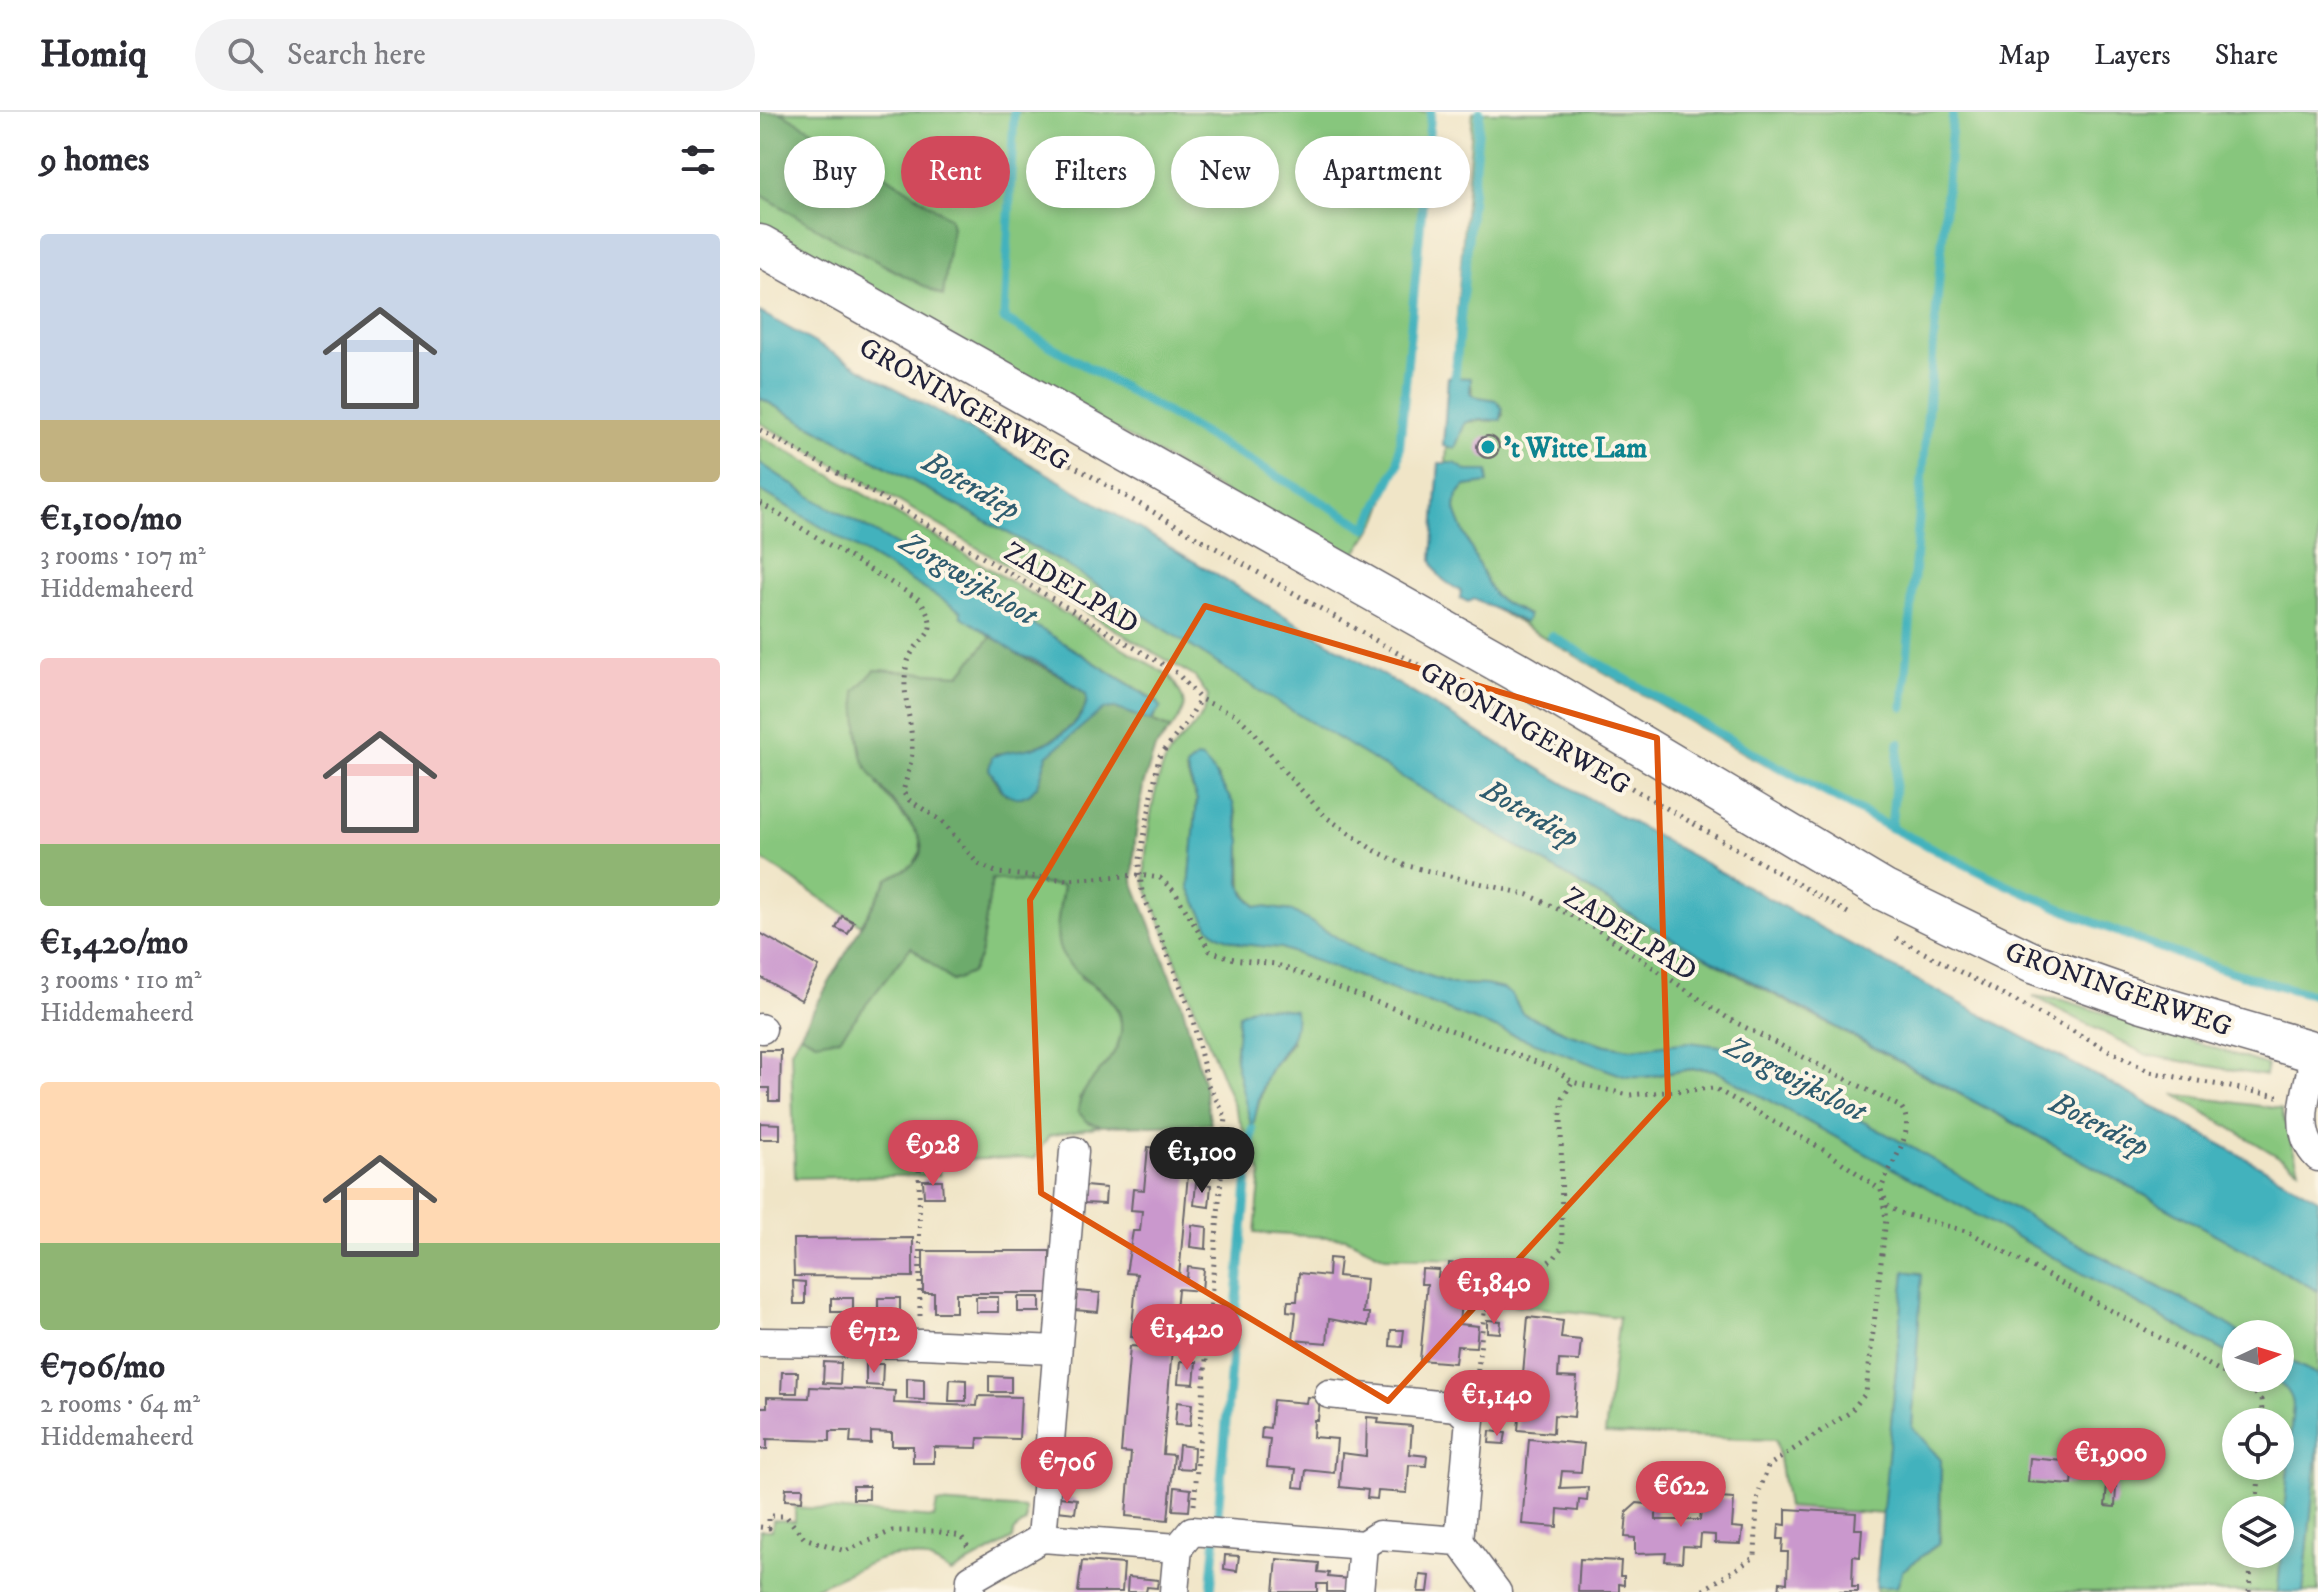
<!DOCTYPE html>
<html lang="en">
<head>
<meta charset="utf-8">
<style>
  :root { --surface:#fff; --page:#f2f2f3; --text:#2b2b33; --muted:#7c7c81; --line:#e1e1e2; --accent:#d1495b }
  body { margin:0; font-family:"IM FELL DW Pica",serif; background:var(--page); color:var(--text); height:100vh; display:flex; flex-direction:column; font-size:30px; white-space:nowrap }
  * { box-sizing:border-box; margin:0 }
  p { font-size:26px; color:var(--muted) }
  .icon { flex:none; width:44px; height:44px; fill:none; stroke:currentColor; stroke-width:2; stroke-linecap:round; stroke-linejoin:round }
  .map { position:relative; flex:1; overflow:hidden }
  .details { display:flex; flex-direction:column; background:var(--surface); width:760px }
  .details>* { flex:none }
  .top-card { position:absolute; left:24px; top:24px; width:760px; height:72px; display:flex; gap:16px }
  .needle { width:52px; rotate:86deg }
  .fabs { position:absolute; left:1462px; top:1208px; display:grid; gap:16px }
  .fabs a { display:grid; place-items:center; width:72px; height:72px; border-radius:50%; background:var(--surface); box-shadow:0 4px 12px #0003; font-size:40px }
  .price { position:absolute; translate:-50% -68px; padding:0 18px; border-radius:28px; background:var(--accent); color:#fff; font-size:26px; line-height:52px; filter:drop-shadow(0 2px 4px #0008) }
  .price::after { content:''; position:absolute; left:50%; top:48px; width:24px; height:18px; margin-left:-12px; background:inherit; clip-path:polygon(0 0,100% 0,50% 100%) }
  .price.current { background:#222; color:#fff }
  ul { padding:0; list-style:none }
  li { display:grid; align-content:center; gap:16px; height:424px; padding:0 40px }
  li span { display:grid; place-items:center; height:248px; border-radius:8px; color:#555 }
  li>.icon { margin-inline-start:auto }
  span .icon { width:144px; height:144px; fill:#fffc; stroke-width:1 }
  li b { font-size:34px }
  h2 { display:flex; justify-content:space-between; align-items:center; height:96px; padding:0 40px; font-size:34px }
  .pill { padding:0 28px; border-radius:36px; background:var(--surface); box-shadow:0 4px 12px #0003; font-size:28px; line-height:72px }
  .pill.current { background:var(--accent); color:#fff }
  header { display:flex; align-items:center; gap:48px; box-sizing:border-box; height:112px; padding:0 40px; background:var(--surface); border-bottom:2px solid var(--line) }
  header strong { font-size:38px }
  nav { display:flex; gap:44px; margin-inline-start:auto; font-size:28px }
  .search { width:560px; height:72px; background:var(--page); display:flex; align-items:center; gap:20px; box-sizing:border-box; padding:0 28px; border-radius:44px; color:var(--muted); font-size:30px }
  main { display:flex; flex:1; min-height:0 }
  .map>svg:first-child { display:block }
</style>
</head>
<body>
<header>
<strong>Homiq</strong>
<div class="search"><svg class="icon" aria-label="search" viewBox="0 0 24 24"><circle cx="10" cy="10" r="6"/><path d="M15 15l6 6"/></svg>Search here</div>
<nav><a>Map</a><a>Layers</a><a>Share</a></nav>
</header>
<main>
<section class="details">
<h2>9 homes<svg class="icon" aria-label="filters" viewBox="0 0 24 24"><path d="M4 7h16M4 17h16"/><circle cx="9" cy="7" r="2"/><circle cx="15" cy="17" r="2"/></svg></h2>
<ul>
<li><span style="background:linear-gradient(#c9d6e8 75%,#c2b280 0)"><svg class="icon" aria-label="home" viewBox="0 0 24 24"><path d="M3 11l9-7 9 7M6 9v11h12V9"/></svg></span><div><b>€1,100/mo</b><p>3 rooms · 107 m²</p><p>Hiddemaheerd</p></div></li>
<li><span style="background:linear-gradient(#f6c9c9 75%,#8fb573 0)"><svg class="icon" aria-label="home" viewBox="0 0 24 24"><path d="M3 11l9-7 9 7M6 9v11h12V9"/></svg></span><div><b>€1,420/mo</b><p>3 rooms · 110 m²</p><p>Hiddemaheerd</p></div></li>
<li><span style="background:linear-gradient(#ffd9b3 65%,#8fb573 0)"><svg class="icon" aria-label="home" viewBox="0 0 24 24"><path d="M3 11l9-7 9 7M6 9v11h12V9"/></svg></span><div><b>€706/mo</b><p>2 rooms · 64 m²</p><p>Hiddemaheerd</p></div></li>
</ul>
</section>
<div class="map">
<svg width="1558" height="1480" viewBox="0 0 1558 1480">
  <rect width="100%" height="100%" fill="#fcf5e5"/>
  <filter id="ink" filterUnits="userSpaceOnUse"><feTurbulence type="fractalNoise" baseFrequency=".0125" numOctaves="2"/><feDisplacementMap in="SourceGraphic" scale="16" xChannelSelector="R" yChannelSelector="G"/><feConvolveMatrix kernelMatrix="1 2 1 2 8 2 1 2 1" color-interpolation-filters="sRGB"/></filter>
  <filter id="wash" filterUnits="userSpaceOnUse"><feTurbulence type="fractalNoise" baseFrequency=".006" numOctaves="4" result="noise"/><feDisplacementMap in="SourceGraphic" scale="32" xChannelSelector="R" yChannelSelector="G"/><feGaussianBlur stdDeviation="1.8" result="paint"/><feColorMatrix in="noise" values="0 0 0 0 0 0 0 0 0 0 0 0 0 0 0 0 0 1.4 0 .05"/><feComposite in="paint" operator="in"/></filter>
  <g filter="url(#wash)">
    <rect width="100%" height="100%" fill="#f0e5c7"/>
    <g fill="#87c67d" stroke="#54745c" stroke-width="2" fill-rule="evenodd">
      <polygon points="20,0 670,0 640,349 618,408 589,452 0,113 0,82 80,130 183,184 190,106 106,50"/>
      <path d="M 713,0 L 1558,0 L 1558,883 L 1486,865 L 1316,801 L 1226,762 L 987,643 L 735,497 L 762,511 L 768,503 C 757,497 744,492 735,484 C 730,479 695,404 695,396 C 695,387 699,380 705,374 L 727,371 L 727,359 L 707,359 L 686,351 L 687,335 L 695,336 L 705,311 C 717,306 734,313 743,304 C 742,285 728,289 713,284 L 710,267 L 692,265 Z"/>
      <path d="M 0,286 L 303,451 L 509,585 L 973,861 L 1265,1017 L 1558,1179 L 1558,1263 L 1520,1244 L 1520,1222 L 1481,1222 L 1452,1203 L 1275,1109 L 1151,1035 L 960,934 L 871,937 L 846,933 L 807,921 L 762,901 L 755,889 L 743,877 L 725,873 L 692,872 L 603,841 L 532,799 L 496,794 L 482,777 L 481,729 L 476,700 L 456,663 L 426,659 L 437,688 L 429,776 L 449,815 L 458,823 L 481,832 L 521,836 L 864,964 C 893,970 924,953 954,958 L 1476,1246 L 1476,1266 C 1498,1266 1531,1263 1533,1293 L 1518,1480 L 1116,1480 L 1116,1475 L 1137,1475 L 1142,1459 L 1180,1431 L 1181,1348 L 1152,1316 L 1161,1161 L 1145,1160 L 1123,1402 L 1027,1395 L 1016,1328 L 845,1322 L 859,1205 L 737,1191 L 738,1148 L 625,1145 L 586,1126 L 495,1121 L 501,1062 L 385,771 C 384,741 393,665 410,641 C 426,618 443,615 448,584 L 435,565 L 140,390 L 0,311 ZM 495,894 L 532,929 L 507,963 L 492,1015 ZM 1476,1310 L 1520,1310 L 1520,1354 L 1476,1354 ZM 1476,1398 L 1520,1398 L 1520,1442 L 1476,1442 Z"/>
      <path d="M 0,324 L 83,370 L 410,564 C 426,590 430,592 411,617 L 390,609 L 394,606 L 398,590 L 294,525 L 107,416 L 59,390 L 0,351 Z"/>
      <polygon points="0,378 201,499 231,525 200,563 115,558 117,672 160,725 161,739 153,753 128,767 101,813 0,746"/>
      <path d="M 232,767 L 303,774 L 299,798 L 321,866 C 389,906 359,939 319,986 L 328,1010 L 341,1014 L 289,1024 L 274,1046 L 179,1048 L 179,1063 L 35,1066 L 31,938 L 40,922 L 56,930 L 151,835 L 192,869 L 210,861 L 220,844 Z"/>
      <polygon points="1273,884 1303,888 1507,953 1505,964 1387,943"/>
      <polygon points="1414,982 1521,997 1539,1057"/>
      <polygon points="1558,1332 1558,1480 1543,1480"/>
      <path d="M 177,1391 L 266,1397 L 266,1410 L 254,1419 L 253,1427 L 191,1461 C 146,1427 113,1450 68,1470 C 61,1473 52,1479 44,1480 C 31,1480 14,1480 0,1480 L 0,1418 L 12,1418 L 13,1408 L 35,1409 L 35,1395 L 174,1406 Z"/>
    </g>
    <g fill="#6dab6c" stroke="#486654" stroke-width="2">
      <polygon points="0,0 20,0 54,19 106,50 190,106 192,116 183,184 80,130 0,82"/>
      <path d="M 231,525 L 249,534 L 255,541 L 301,564 L 326,582 C 330,605 299,625 281,633 C 266,639 250,640 235,642 L 229,657 L 240,676 L 247,683 L 261,685 L 269,682 L 278,673 L 287,644 L 343,596 L 363,598 L 411,617 L 395,636 L 383,674 L 375,728 L 373,769 L 422,892 L 443,969 L 451,1012 L 341,1014 L 328,1010 L 318,1000 C 319,963 370,950 360,903 C 354,876 308,866 299,835 C 294,817 301,792 303,774 L 232,767 L 220,844 L 211,861 L 192,869 L 151,835 L 80,926 L 56,930 L 40,922 L 128,767 C 140,760 157,754 161,740 C 168,718 111,673 103,647 C 97,626 98,600 95,579 L 115,558 L 200,563 Z"/>
    </g>
    <g fill="#43b2bd" stroke="#326a7c" stroke-width="2">
      <polygon points="0,200 288,362 830,687 1110,843 1396,996 1558,1087 1558,1179 1265,1017 891,815 509,585 303,451 0,286"/>
      <polygon points="688,265 711,266 710,280 713,284 736,288 742,296 741,308 713,308 705,311 695,336 683,334"/>
      <path d="M 0,351 L 59,390 L 107,416 L 294,525 L 398,591 L 401,595 L 390,609 L 355,596 L 343,597 L 287,644 L 278,673 L 269,682 L 261,685 L 252,685 L 244,680 L 229,657 L 232,645 C 243,638 262,639 276,635 C 296,629 331,606 326,582 C 310,568 290,556 272,547 C 266,545 259,543 254,540 C 238,527 219,516 201,504 L 201,499 L 0,378 Z"/>
      <path d="M 679,351 L 695,351 L 707,359 L 728,359 L 728,371 L 705,374 C 699,380 695,387 695,396 C 695,404 730,479 735,484 C 744,492 758,497 768,504 L 765,511 L 714,487 L 708,490 L 700,486 L 701,479 C 686,471 676,465 672,448 Z"/>
      <path d="M 436,646 L 442,647 L 450,655 L 473,691 L 481,729 L 480,770 L 485,783 L 496,794 L 532,799 L 603,841 L 692,872 L 725,873 L 743,877 L 752,883 L 762,901 L 807,921 L 846,933 L 871,937 L 929,930 L 960,934 L 1151,1035 L 1275,1109 L 1466,1211 L 1481,1222 L 1476,1222 L 1476,1246 L 954,958 C 924,952 893,970 864,964 L 521,836 L 481,832 L 458,823 L 449,815 L 429,776 L 437,688 L 426,655 Z"/>
      <path d="M 495,894 L 535,898 C 538,931 522,936 508,961 C 499,977 497,1000 492,1017 L 475,948 L 479,902 Z"/>
      <polygon points="1145,1159 1162,1162 1152,1315 1181,1348 1179,1431 1142,1459 1137,1475 1116,1475"/>
      <path d="M 1520,1244 L 1558,1263 L 1558,1332 L 1543,1480 L 1518,1480 L 1533,1293 C 1532,1279 1522,1273 1511,1266 L 1520,1266 Z"/>
    </g>
    <g fill="none" stroke-linecap="round" stroke-linejoin="round">
      <g stroke="#43b2bd" stroke-width="9">
        <polyline points="254,0 244,207 607,416 638,352 671,0"/>
        <polyline points="694,275 720,0"/>
        <polyline points="791,524 991,640 1131,716"/>
        <polyline points="1143,595 1193,0"/>
        <path d="M 1139,631 L 1131,716 C 1179,739 1226,764 1275,785 C 1365,826 1462,860 1558,884"/>
        <polyline points="451,1480 492,1017"/>
      </g>
    </g>
    <g id="blocks">
      <g fill="#ca98cd">
        <circle cx="728" cy="335" r="11"/>
        <polygon points="82,804 94,810 88,822 76,816"/>
        <polygon points="0,821 59,855 41,888 0,865"/>
        <polygon points="0,938 21,938 20,989 9,989 9,976 0,976"/>
        <polygon points="0,1011 20,1012 20,1027 0,1027"/>
        <polygon points="388,1035 430,1039 419,1165 427,1166 428,1155 444,1157 443,1167 442,1179 418,1177 413,1229 371,1225 377,1162 366,1161 373,1119 380,1119 382,1099 371,1098 373,1077 384,1078"/>
        <polygon points="438,1040 454,1041 453,1052 438,1050"/>
        <polygon points="163,1068 182,1068 183,1085 164,1085"/>
        <polygon points="436,1071 451,1073 449,1095 434,1093"/>
        <polygon points="325,1074 346,1076 345,1092 324,1091"/>
        <polygon points="432,1113 447,1115 446,1137 430,1135"/>
        <polygon points="153,1126 153,1165 34,1164 33,1127"/>
        <polygon points="163,1139 290,1139 290,1181 196,1181 196,1200 174,1200 174,1181 163,1181"/>
        <polygon points="569,1146 580,1147 578,1164 606,1167 603,1201 609,1201 608,1214 569,1207 567,1231 533,1228 536,1200 527,1199 527,1194 528,1189 537,1189 539,1161 568,1164"/>
        <polygon points="689,1151 724,1154 722,1167 693,1165 722,1169 721,1180 702,1178 699,1212 718,1214 716,1235 697,1234 695,1251 660,1248 667,1172 661,1172 662,1157 679,1158 678,1165 688,1165"/>
        <polygon points="33,1169 45,1170 45,1192 34,1192"/>
        <polygon points="317,1179 340,1181 338,1200 315,1198"/>
        <rect x="216" y="1185" width="22" height="15"/>
        <rect x="258" y="1185" width="22" height="15"/>
        <rect x="71" y="1186" width="22" height="14"/>
        <rect x="118" y="1186" width="22" height="14"/>
        <polygon points="425,1197 440,1198 438,1220 423,1219"/>
        <polygon points="768,1205 803,1209 801,1226 821,1228 819,1249 799,1248 798,1265 817,1266 814,1305 794,1303 793,1321 758,1318"/>
        <polygon points="727,1208 741,1209 740,1221 727,1220"/>
        <polygon points="631,1218 644,1218 642,1235 630,1234"/>
        <polygon points="370,1234 412,1237 403,1342 414,1343 408,1408 366,1404 371,1341 361,1340"/>
        <polygon points="420,1249 436,1250 434,1272 418,1271"/>
        <polygon points="64,1250 81,1251 80,1272 63,1271"/>
        <polygon points="106,1252 123,1252 122,1274 106,1273"/>
        <polygon points="22,1260 38,1260 37,1281 21,1281"/>
        <polygon points="229,1264 251,1265 251,1280 229,1280"/>
        <polygon points="147,1266 164,1267 164,1288 147,1287"/>
        <polygon points="190,1267 206,1268 206,1289 189,1289"/>
        <polygon points="50,1275 135,1279 134,1291 217,1294 218,1284 261,1285 259,1327 218,1326 217,1336 174,1335 174,1351 153,1351 153,1334 132,1334 132,1321 111,1320 111,1332 90,1331 91,1319 70,1319 70,1329 7,1327 7,1337 0,1337 0,1295 7,1295 7,1285 49,1286"/>
        <polygon points="547,1285 560,1286 558,1308 554,1308 553,1325 577,1327 574,1361 546,1358 544,1376 534,1375 536,1357 507,1355 510,1327 501,1326 502,1315 510,1316 513,1288 546,1291"/>
        <polygon points="417,1290 432,1292 430,1314 415,1313"/>
        <polygon points="607,1305 619,1306 618,1311 652,1314 650,1342 667,1344 666,1354 649,1353 647,1381 618,1379 617,1387 607,1386 608,1378 580,1375 582,1341 606,1344"/>
        <polygon points="730,1319 746,1321 744,1332 729,1331"/>
        <polygon points="769,1327 824,1332 821,1360 802,1359 800,1376 828,1375 827,1389 819,1388 818,1399 798,1397 797,1415 762,1412"/>
        <polygon points="419,1333 434,1335 433,1357 417,1356"/>
        <polygon points="1270,1346 1314,1350 1312,1373 1268,1370"/>
        <polygon points="1347,1373 1356,1374 1355,1395 1345,1394"/>
        <rect x="93" y="1374" width="16" height="13"/>
        <polygon points="415,1375 431,1377 429,1399 413,1398"/>
        <polygon points="26,1376 43,1376 42,1389 25,1388"/>
        <polygon points="299,1385 317,1387 315,1401 297,1399"/>
        <polygon points="958,1386 974,1387 972,1415 983,1416 981,1432 955,1431 955,1423 941,1422 940,1435 923,1434 922,1450 905,1449 906,1441 875,1442 875,1426 865,1425 867,1400 877,1391 896,1393 896,1408 940,1408 942,1387 957,1388"/>
        <polygon points="1026,1397 1096,1401 1095,1417 1102,1417 1100,1445 1093,1444 1092,1475 1098,1475 1098,1480 1019,1480 1020,1470 1027,1471 1028,1440 1022,1440 1023,1427 1018,1427 1019,1412 1026,1413"/>
        <polygon points="465,1443 479,1444 477,1459 464,1457"/>
        <polygon points="517,1447 559,1451 558,1460 569,1461 568,1465 589,1467 588,1480 567,1480 567,1472 557,1472 557,1480 514,1480"/>
        <polygon points="820,1447 861,1449 860,1464 864,1464 864,1473 859,1472 859,1480 818,1480"/>
        <polygon points="322,1449 364,1452 362,1480 318,1480"/>
        <polygon points="660,1463 670,1464 668,1480 658,1480"/>
        <polygon points="368,1465 398,1468 397,1476 387,1475 386,1480 367,1480"/>
      </g>
    </g>
  </g>
  <g filter="url(#ink)">
    <use href="#blocks" fill-opacity="0" stroke="#6a666c" stroke-width="2"/>
    <g fill="none" stroke-linecap="round" stroke-linejoin="round">
      <g stroke="#6a666c" stroke-width="31">
        <g id="minor">
          <polyline points="0,916 2,917"/>
          <path d="M 1556,940 C 1549,972 1530,1019 1558,1045"/>
          <polyline points="0,1230 161,1232 297,1238"/>
          <polyline points="569,1282 697,1295 710,1307 699,1429"/>
          <polyline points="282,1426 314,1039"/>
          <polyline points="210,1480 211,1467 282,1426 418,1436 432,1419 603,1433 619,1423 699,1429 737,1480"/>
          <polyline points="414,1480 418,1436"/>
          <polyline points="599,1480 603,1433"/>
        </g>
      </g>
      <g stroke="#6a666c" stroke-width="43">
        <polyline id="secondary" points="0,133 761,562 1123,778 1275,852 1380,889 1558,941"/>
      </g>
      <g stroke="#6a666c" stroke-width="5" stroke-dasharray="2 6" stroke-linecap="butt">
        <polyline points="227,304 1088,801"/>
        <path d="M 0,318 L 138,395 L 417,561 L 440,587 L 475,602 L 495,621 L 523,658 L 566,705 L 612,737 L 644,753 L 769,783 L 829,812 L 969,907 L 1141,995 C 1159,1019 1128,1053 1121,1078 L 1128,1094 L 1140,1101 L 1209,1120 L 1491,1276 L 1501,1288 L 1503,1310"/>
        <path d="M 0,391 L 160,488 C 186,527 155,522 147,552 C 140,582 153,608 152,638 C 152,651 146,667 143,680 L 149,688 L 182,709 L 218,752 L 238,761 L 307,768 L 379,763 L 400,766 L 415,780 L 450,839 L 474,847 L 515,852 L 797,958 L 812,970 L 869,983 L 954,976 L 1064,1038 L 1121,1078 L 1126,1107 L 1106,1281 L 1089,1301 L 1008,1354 L 997,1387 L 995,1445 L 940,1480"/>
        <polyline points="1136,826 1390,960 1518,984"/>
        <polyline points="159,1042 160,1207"/>
        <polyline points="725,1198 795,1145 802,1135 801,1003 803,986 812,970"/>
        <polyline points="716,1275 728,1164"/>
        <polyline points="434,1393 466,1005 448,973 431,900 382,780 379,752 399,645 429,607 440,587"/>
        <polyline points="1496,1398 1500,1354"/>
        <polyline points="0,1415 9,1416 9,1404 26,1404 44,1426 85,1439 132,1419 175,1419 201,1424 210,1438"/>
        <polyline points="1489,1480 1492,1442"/>
      </g>
      <use href="#minor" stroke="#fff" stroke-width="28"/>
      <use href="#secondary" stroke="#fff" stroke-width="40"/>
    </g>
  </g>
  <path fill="none" stroke="#de560e" stroke-width="6" stroke-linejoin="round" d="M 445,494 L 897,626 L 908,985 L 628,1289 L 281,1081 L 270,788 Z"/>
  <circle fill="#0f9aa8" stroke="#fcf5e5" stroke-width="3" cx="728" cy="335" r="8"/>
  <g text-anchor="middle" stroke-width="8" stroke-linejoin="round" paint-order="stroke">
    <g font-size="28" fill="#22223b" stroke="#fcf5e5">
      <text transform="translate(205 291) rotate(30)" y="10">GRONINGERWEG</text>
      <text transform="translate(312 475) rotate(31)" y="10">ZADELPAD</text>
      <text transform="translate(766 615) rotate(30)" y="10">GRONINGERWEG</text>
      <text transform="translate(871 821) rotate(32)" y="10">ZADELPAD</text>
      <text transform="translate(1359 876) rotate(19)" y="10">GRONINGERWEG</text>
    </g>
    <g font-size="28" font-weight="bold" fill="#0d838f" stroke="#fcf5e5" text-anchor="start">
      <text x="744" y="345">'t Witte Lam</text>
    </g>
    <g font-size="30" font-style="italic" fill="#2f5c6f" stroke="#fcf5e5">
      <text transform="translate(212 373) rotate(30)" y="10">Boterdiep</text>
      <text transform="translate(209 466) rotate(31)" y="10">Zorgwijksloot</text>
      <text transform="translate(771 701) rotate(30)" y="10">Boterdiep</text>
      <text transform="translate(1036 966) rotate(27)" y="10">Zorgwijksloot</text>
      <text transform="translate(1340 1012) rotate(27)" y="10">Boterdiep</text>
    </g>
  </g>
</svg>
<div class="fabs">
<a><svg class="needle" viewBox="-14 -14 28 28"><path d="M0-13l5 13h-10z" fill="#e53935"/><path d="M0 13l5-13h-10z" fill="#7c7c81"/></svg></a>
<a><svg class="icon" aria-label="locate" viewBox="0 0 24 24"><circle cx="12" cy="12" r="6"/><path d="M12 2v4M12 18v4M2 12h4M18 12h4"/></svg></a>
<a><svg class="icon" aria-label="layers" viewBox="0 0 24 24"><path d="M12 4l9 5-9 5-9-5zM3 14l9 5 9-5"/></svg></a>
</div>
<b class="price" style="left:173px;top:1076px">€928</b>
<b class="price current" style="left:442px;top:1083px">€1,100</b>
<b class="price" style="left:734px;top:1214px">€1,840</b>
<b class="price" style="left:427px;top:1260px">€1,420</b>
<b class="price" style="left:114px;top:1263px">€712</b>
<b class="price" style="left:737px;top:1326px">€1,140</b>
<b class="price" style="left:1351px;top:1384px">€1,900</b>
<b class="price" style="left:307px;top:1393px">€706</b>
<b class="price" style="left:921px;top:1417px">€622</b>
<div class="top-card">
<a class="pill">Buy</a>
<a class="pill current">Rent</a>
<a class="pill">Filters</a>
<a class="pill">New</a>
<a class="pill">Apartment</a>
</div>
</div>
</main>
</body>
</html>
